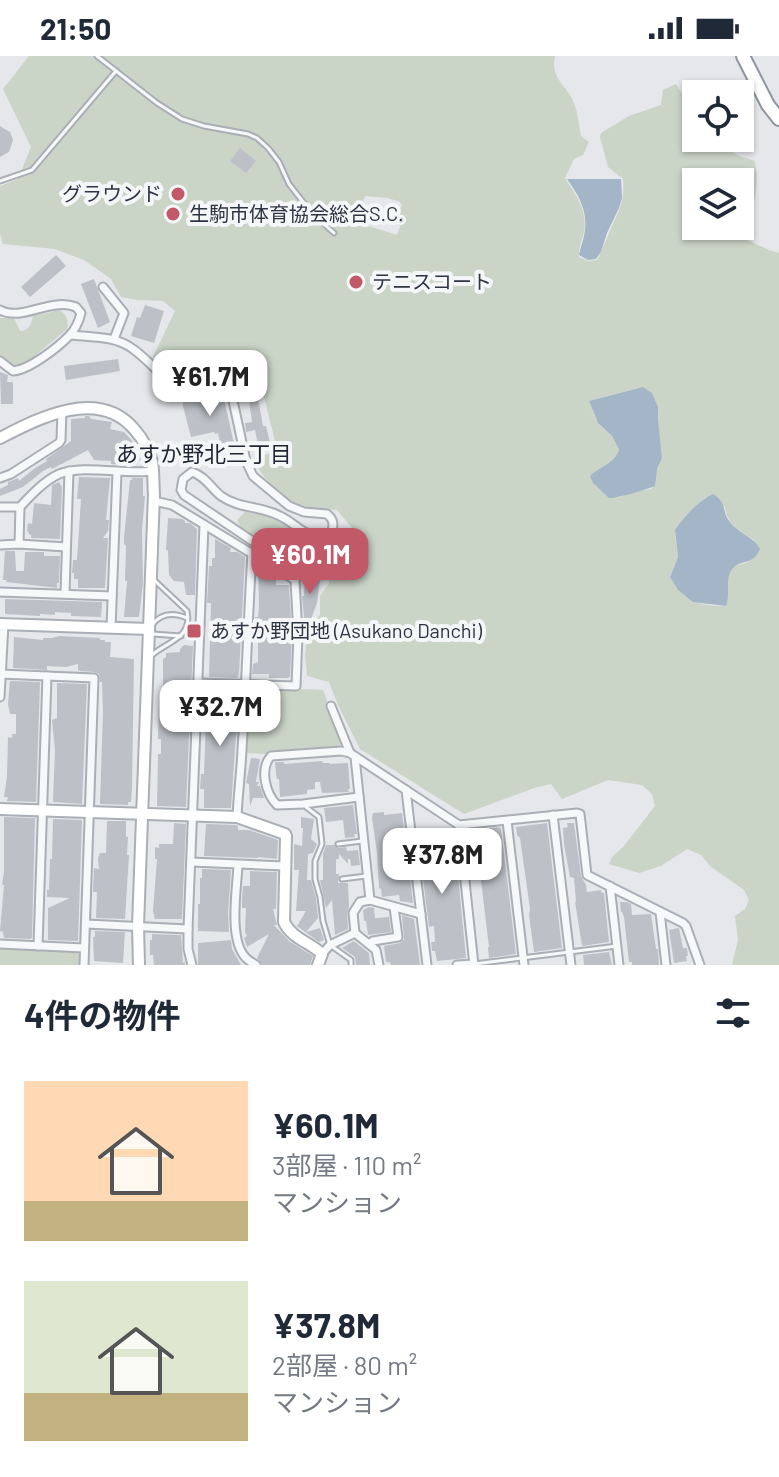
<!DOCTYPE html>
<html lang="ja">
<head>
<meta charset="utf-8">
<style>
  :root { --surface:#fff; --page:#f6f6f7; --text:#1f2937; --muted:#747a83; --accent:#c15969 }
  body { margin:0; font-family:Barlow,"Noto Sans JP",sans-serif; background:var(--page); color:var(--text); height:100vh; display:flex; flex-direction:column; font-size:30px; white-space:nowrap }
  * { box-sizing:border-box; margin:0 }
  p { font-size:26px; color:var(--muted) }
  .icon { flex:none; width:44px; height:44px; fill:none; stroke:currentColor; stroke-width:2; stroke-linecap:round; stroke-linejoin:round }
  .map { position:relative; height:909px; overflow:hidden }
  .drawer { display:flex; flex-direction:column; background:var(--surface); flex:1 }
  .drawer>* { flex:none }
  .tools { position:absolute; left:682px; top:24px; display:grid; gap:16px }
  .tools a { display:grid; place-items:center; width:72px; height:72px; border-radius:0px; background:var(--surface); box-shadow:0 2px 6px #0004; font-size:40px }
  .price { position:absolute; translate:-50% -68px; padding:0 18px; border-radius:16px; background:#fff; color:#222; font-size:26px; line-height:52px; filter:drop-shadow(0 2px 4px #0008) }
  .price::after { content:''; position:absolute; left:50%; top:48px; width:24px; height:18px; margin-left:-12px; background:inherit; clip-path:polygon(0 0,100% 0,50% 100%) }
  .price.on { background:var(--accent); color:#fff }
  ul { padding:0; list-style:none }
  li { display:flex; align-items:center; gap:24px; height:200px; padding:0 24px }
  li span { display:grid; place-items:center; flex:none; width:224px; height:160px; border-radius:0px; color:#555 }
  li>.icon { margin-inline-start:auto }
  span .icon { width:96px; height:96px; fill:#fffc; stroke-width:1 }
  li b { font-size:34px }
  h2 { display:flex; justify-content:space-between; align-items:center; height:96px; padding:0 24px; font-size:34px }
  .status { display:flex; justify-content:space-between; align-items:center; height:56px; padding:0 40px; background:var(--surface); direction:ltr }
  .status svg { height:22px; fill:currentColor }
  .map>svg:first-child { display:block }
</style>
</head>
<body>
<div class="status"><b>21:50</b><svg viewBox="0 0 49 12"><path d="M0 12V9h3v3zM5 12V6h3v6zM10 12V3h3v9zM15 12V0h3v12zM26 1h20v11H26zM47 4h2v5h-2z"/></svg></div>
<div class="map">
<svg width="779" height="909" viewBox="0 0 779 909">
  <rect width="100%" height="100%" fill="#e5e7eb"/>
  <g fill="#cad4c7" fill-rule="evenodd">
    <path d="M 29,0 L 555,0 C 550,23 567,29 574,47 C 578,57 579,70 581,80 L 589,86 L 583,99 L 574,103 L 565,122 C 576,139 588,155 584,176 C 582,185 578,192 579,201 L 588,205 L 597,204 C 602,196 604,188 608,180 C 617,156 625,151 623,123 L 608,111 L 600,81 L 601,77 L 629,60 L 661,49 L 663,34 L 676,28 L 686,44 L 696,49 L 696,82 L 720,82 C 728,97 739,100 755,105 C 760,132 754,158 738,180 L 769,194 L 779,197 L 779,909 L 732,909 L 738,884 L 735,860 L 745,853 L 749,844 L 744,834 L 710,810 L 701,799 L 687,793 L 661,810 L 639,817 L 609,808 L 612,801 L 624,790 L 655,750 L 652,738 L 642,729 L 608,724 L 562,743 L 551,728 L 534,732 L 464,758 L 360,693 L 338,649 L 329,626 L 307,620 L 305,598 L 308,577 L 320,558 L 320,540 L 329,527 L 326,514 L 301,513 L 240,470 L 237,464 L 245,456 C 280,459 288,473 317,488 L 334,481 L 349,481 L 352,472 L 337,454 C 307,452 299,454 277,433 C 265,422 260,418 254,402 L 274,396 L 275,385 L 264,341 L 241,341 L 228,318 L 207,318 L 184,325 L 166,316 L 153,301 L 175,255 L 163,245 L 137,244 L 121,241 L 111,223 L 84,204 L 55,193 L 3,188 L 0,177 L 0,130 L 18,123 L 31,91 L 3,33 ZM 696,126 L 740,126 L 740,170 L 696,170 ZM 365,140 L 388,142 L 400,146 L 402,150 L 397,157 L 400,171 L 397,179 L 362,168 L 356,164 ZM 639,332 L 658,351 L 658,362 L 662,402 L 657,413 L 652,433 L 632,436 L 618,442 L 590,420 C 597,413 610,409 616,400 C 625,387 608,378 600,369 C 595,363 592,353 589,345 ZM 706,441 L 725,451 C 727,469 741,475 754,484 L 748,506 C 743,508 738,508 734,511 C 723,519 731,539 726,550 C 702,551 680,544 670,520 L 678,501 L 675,478 L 681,466 Z"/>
    <path d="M 60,254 C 67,260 69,264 67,273 L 24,309 L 10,309 L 0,300 L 0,262 L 14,262 L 20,275 C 30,274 31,268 33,260 Z"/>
    <polygon points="254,631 323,634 329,650 326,652 341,686 338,692 265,698 247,697 249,636"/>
    <polygon points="0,892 76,895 80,901 80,909 0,909"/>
  </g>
  <g fill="#a4b5c7">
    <path d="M 567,123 L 621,123 L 622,142 L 619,152 L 607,177 L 601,196 L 596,203 L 588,204 L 579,199 C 580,192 583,186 584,180 C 589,157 580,141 567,123 Z"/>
    <path d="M 643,331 L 652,337 L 658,351 L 658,362 L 662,402 L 657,413 L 655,430 C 645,434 619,442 609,442 L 593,427 L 590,420 C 599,411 616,407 619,393 L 612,380 L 598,367 L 589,345 Z"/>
    <path d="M 713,438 C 728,447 721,455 730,466 C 738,477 753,480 760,493 C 753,509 743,503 733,512 C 724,521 731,539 726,550 L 693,546 L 678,534 L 670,521 L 678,501 L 675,474 C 684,461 698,445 713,438 Z"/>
  </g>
  <g fill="#bdc1c7">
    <polygon points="0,70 10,76 13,84 9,96 0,101"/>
    <polygon points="240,92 256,105 246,117 230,105"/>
    <polygon points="56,199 66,210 30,241 21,231"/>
    <polygon points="94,223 110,266 98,272 81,228"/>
    <polygon points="145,249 164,255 154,287 131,280 137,261 140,262"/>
    <polygon points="118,303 120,315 66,324 64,310"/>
    <polygon points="0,316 8,319 7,326 13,326 13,348 1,348"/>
    <polygon points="216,332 222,334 235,392 235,397 223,400 218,377 215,378 214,376 191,381 183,350 183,343 208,337 207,334"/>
    <polygon points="258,342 263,370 266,370 271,391 257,395 255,388 258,388 255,374 246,376 245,367 252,366 249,344"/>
    <polygon points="85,360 89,360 91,363 112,366 110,373 124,376 135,388 141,404 128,409 111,408 111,405 94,404 88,394 52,413 51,411 43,415 23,431 0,440 0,433 8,429 8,426 18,422 19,425 35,412 47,405 46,403 71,385 71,363 85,362"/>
    <polygon points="79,421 110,422 110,423 106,464 109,464 108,475 103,482 108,482 105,532 78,532 78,523 74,523 74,517 72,517 73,504 77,504 81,443 77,443"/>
    <polygon points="132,422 143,422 143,440 145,440 142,475 143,527 139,561 124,561 127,525 125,525 126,490 124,488 124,481 130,424 132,424"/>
    <polygon points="59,426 62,431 60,483 31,482 31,479 29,478 27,474 28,467 32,468 34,447 51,449 52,429"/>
    <polygon points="168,462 182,463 185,465 185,467 190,467 197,473 195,539 186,539 184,526 174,525 169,519 168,494 166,494"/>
    <polygon points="215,483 231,492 230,496 237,496 245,501 239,618 237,622 209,621 211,547 207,547 209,510 212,510 212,502 215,502"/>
    <polygon points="5,495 15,495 16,515 24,515 25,496 44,496 44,500 60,500 59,527 57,527 57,532 6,526 7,524 3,524"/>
    <polygon points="258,509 276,520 276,529 289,529 292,579 290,621 288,622 269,622 269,618 252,618 253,608 258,606 258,572 255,571 255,561 258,561 259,551"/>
    <polygon points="305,521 316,521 316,523 320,523 317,547 311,563 304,562 302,540 304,540"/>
    <polygon points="5,543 102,546 101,561 71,560 71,557 55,556 55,559 40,558 40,560 5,558"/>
    <polygon points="59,580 100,582 100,584 105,584 105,586 111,586 110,601 134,603 132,733 131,746 128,746 128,749 100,748 103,656 102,626 100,626 99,618 94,616 80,615 78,614 78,608 66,611 47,610 47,614 13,612 14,581 43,584 43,582 52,582"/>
    <polygon points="184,589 193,590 186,751 157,750 158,698 161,698 161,683 158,683 159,652 160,634 163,634 163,603 166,601 166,597 180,596 180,593"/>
    <polygon points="10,625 40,626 36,746 7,745 8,741 4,741 7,720 8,681 12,682 12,678 16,678 16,658 10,658 8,648"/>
    <polygon points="57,627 87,628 82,748 53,746 55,695 52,664 57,662"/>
    <polygon points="207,634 239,635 231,752 204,752 204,733 200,733 201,718 204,718"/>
    <polygon points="251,702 260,703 256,726 259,726 257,730 260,730 264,742 253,742 250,750 249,728 246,727"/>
    <polygon points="322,705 323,707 329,707 330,708 348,707 350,733 348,733 349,736 322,737 320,726 315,726 315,733 307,734 307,738 280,741 279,723 277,723 276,718 275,706 284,706 284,708"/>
    <polygon points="353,749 357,778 354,778 355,781 345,782 343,764 326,766 324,752"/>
    <polygon points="384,756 384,759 402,757 413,847 400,845 399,839 382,841 381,833 379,832 377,797 372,762 373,757"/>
    <polygon points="4,761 35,762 32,882 30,883 4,882 3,876 0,875 4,829 2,829 4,815"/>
    <polygon points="301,761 314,763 311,783 317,788 313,797 308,798 307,824 311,824 316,842 318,862 306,876 320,872 324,884 319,886 297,870 306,855 296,855 299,814 294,814 294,788 302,790 303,772 301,772"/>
    <polygon points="53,763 81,764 82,765 78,885 48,884 48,852 70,842 47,841 47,834 49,834 50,803 52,803"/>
    <polygon points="107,765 126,765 126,781 128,781 127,799 129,799 125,863 96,862 97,836 93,836 94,812 99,813 98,802 100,797 106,797"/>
    <polygon points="174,767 186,768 182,863 155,863 153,855 157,803 155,803 155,791 159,792 159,788 173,788"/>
    <polygon points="547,767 562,892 534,896 529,859 530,853 520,782 517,779 516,771"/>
    <polygon points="567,767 574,767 581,820 586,829 587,836 601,834 602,837 604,837 609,886 582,890 575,846 576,846 574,822 570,821 564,788 563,772 568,771"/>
    <polygon points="206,768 236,769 238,770 238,774 249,774 278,784 277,803 258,801 258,802 204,800"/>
    <polygon points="499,771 501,773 516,898 489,902 488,891 489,891 478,800 475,796 472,778 477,774"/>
    <polygon points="422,773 423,774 433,773 437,790 455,789 466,902 437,905 435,895 432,895 431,886 435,886 434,870 429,871 417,774"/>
    <polygon points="326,789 334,789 338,792 346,791 347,795 358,794 360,809 351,810 350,803 348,803 348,808 339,798 339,803 336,803 336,818 339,818 338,827 348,827 349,851 347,858 348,873 335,879 332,844 326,852 320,824 323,824 323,798"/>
    <polygon points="202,813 231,814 228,857 229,876 198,875 198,848 200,848 200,822 202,822"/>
    <polygon points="250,815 277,816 276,853 273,853 277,869 274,869 289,885 313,900 310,909 262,909 257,902 269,878 247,891 244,882 247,880 245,876 246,852 242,852 242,844 243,830 250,830"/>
    <polygon points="620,846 626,846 631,848 632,859 651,858 656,893 658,893 659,909 632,909 632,906 629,906 624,861 622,856 621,856"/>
    <polygon points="369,851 374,852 375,862 389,861 391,876 368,879 366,865 364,865 363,854"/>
    <polygon points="402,859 414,863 420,909 391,909 390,906 386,906 384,890 400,887 404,883"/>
    <polygon points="679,872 683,892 687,892 688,900 686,900 687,905 674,907 669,874"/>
    <polygon points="95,875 125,876 123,907 94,905 93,881 95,881"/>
    <polygon points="152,878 181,879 183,907 185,906 185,909 154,909 153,899 150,899 150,884 152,884"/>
    <polygon points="231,884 232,893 241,909 198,909 198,887"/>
    <polygon points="354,885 369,897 370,909 356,909 355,901 342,892"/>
    <polygon points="609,896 612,909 584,909 583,899"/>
  </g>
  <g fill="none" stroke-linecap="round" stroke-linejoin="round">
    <g stroke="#aaaeb5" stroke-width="7">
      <g id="lane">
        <polyline points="97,0 157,47 182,63 204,70 248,78 257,82 268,92 279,106 289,128 311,156 334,177"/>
        <polyline points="0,125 32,114 116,15"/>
        <path d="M 152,569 C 161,557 173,556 187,562"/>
        <polyline points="153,578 181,580"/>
        <path d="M 152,599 C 168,585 193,582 187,555 L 153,523"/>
        <polyline points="306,751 319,761 322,788 315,805 315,823 320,841 323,865 330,889 351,904 351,909"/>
        <polyline points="338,788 362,785"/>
        <polyline points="342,823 366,820"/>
        <polyline points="474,908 617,890"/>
      </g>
    </g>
    <g stroke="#aaaeb5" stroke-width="11">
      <g id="street">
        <polyline points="103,231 124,257 114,283"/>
        <path d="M 0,254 C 22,266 50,241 76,251 L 81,257 C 79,265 75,274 69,280 C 57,292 29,314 13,315 L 0,305"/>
        <path d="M 71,279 C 92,281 116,280 133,293 C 149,304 161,322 179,330 L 213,324 L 225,327 L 232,340 L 246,405 L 253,420 L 289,450 L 304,456 L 327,458 C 333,463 334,467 332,475 L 324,481 C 307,483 295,467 280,460 C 262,450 239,453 221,440 C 211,432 205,420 192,416 L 183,423 L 181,434 L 184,439 L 288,509 L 294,519 L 295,524"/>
        <polyline points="0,422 11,418 59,387 61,384 62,355"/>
        <polyline points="154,445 172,449 295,524 298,579 296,630 198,627"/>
        <path d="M 0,451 L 20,451 C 31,439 44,425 59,418 C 83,408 125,419 154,415"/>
        <polyline points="19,488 20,451"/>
        <polyline points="0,489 19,488 66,491"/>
        <polyline points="0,536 112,540"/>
        <polyline points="65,537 69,415"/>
        <polyline points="111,572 117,416"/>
        <polyline points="0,618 94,622 84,909"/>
        <polyline points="0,641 4,568"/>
        <polyline points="331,650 350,697"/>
        <polyline points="355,701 370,844 421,858"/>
        <polyline points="406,734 427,909"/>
        <path d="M 359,741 L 303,748 L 277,749 C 266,738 259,713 271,700 L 341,695 L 350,697 L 459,769 L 577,757 L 580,758 L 587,819 L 683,867 L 686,870 L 700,909"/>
        <polyline points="553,759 571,909"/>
        <path d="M 237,761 C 238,738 241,716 242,694 C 246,628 248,563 252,497"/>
        <polyline points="507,765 524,909"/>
        <polyline points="459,769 474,909"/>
        <polyline points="191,806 285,810"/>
        <path d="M 238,809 C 237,832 228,884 246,902 C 249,905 253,907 256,909"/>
        <polyline points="610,830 619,909"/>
        <polyline points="660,856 666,909"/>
        <polyline points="86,868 188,873"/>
        <polyline points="355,877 353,857 360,846 370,844"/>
        <polyline points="0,888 84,892"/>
        <polyline points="369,888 373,885 398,881 394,851"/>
        <polyline points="38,890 47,620"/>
        <polyline points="322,898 330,889 355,877 376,894 379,909"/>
        <polyline points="192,909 188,893 188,873 204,469"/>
        <polyline points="457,909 474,908"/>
      </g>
    </g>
    <g stroke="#aaaeb5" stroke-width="14">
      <g id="secondary">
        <path d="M 0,382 C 39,362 98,331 134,373 C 142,382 149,394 152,406 C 154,416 153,427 154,438 L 138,870 L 139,909"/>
        <polyline points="0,568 149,573"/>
        <path d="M 0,753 L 237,761 L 285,778 L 286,780 L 284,866 C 292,883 310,886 322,898 L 318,909"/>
      </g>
    </g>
    <g stroke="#8e95a0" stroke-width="16">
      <polyline id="highway" points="743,0 768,49 779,63"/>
    </g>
    <use href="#lane" stroke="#f7f8fa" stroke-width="3"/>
    <use href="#street" stroke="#f7f8fa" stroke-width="7"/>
    <use href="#secondary" stroke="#fff" stroke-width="10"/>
    <use href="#highway" stroke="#fff" stroke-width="12"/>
  </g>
  <g fill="#c15969" stroke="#f5f6f8" stroke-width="3">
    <circle cx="178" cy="138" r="8"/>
    <circle cx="173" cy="158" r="8"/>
    <circle cx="356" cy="226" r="8"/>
    <rect x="186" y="567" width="16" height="16" rx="4"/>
  </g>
  <g text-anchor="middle" stroke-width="8" stroke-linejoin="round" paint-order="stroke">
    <g font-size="20" fill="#2e3542" stroke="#f5f6f8" text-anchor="start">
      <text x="162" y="145" text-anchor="end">グラウンド</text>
      <text x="189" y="165">生駒市体育協会総合S.C.</text>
      <text x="372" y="233">テニスコート</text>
      <text x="210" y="582">あすか野団地 (Asukano Danchi)</text>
    </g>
    <g font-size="22" fill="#202633" stroke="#f5f6f8">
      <text x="204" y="406">あすか野北三丁目</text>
    </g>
  </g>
</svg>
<div class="tools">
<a><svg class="icon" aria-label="locate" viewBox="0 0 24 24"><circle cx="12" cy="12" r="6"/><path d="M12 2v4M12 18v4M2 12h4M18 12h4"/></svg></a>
<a><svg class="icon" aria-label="layers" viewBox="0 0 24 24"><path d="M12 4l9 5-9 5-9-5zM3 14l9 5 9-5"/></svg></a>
</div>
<b class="price" style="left:210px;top:362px">¥61.7M</b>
<b class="price on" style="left:310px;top:540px">¥60.1M</b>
<b class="price" style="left:220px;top:692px">¥32.7M</b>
<b class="price" style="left:442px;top:840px">¥37.8M</b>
</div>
<section class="drawer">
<h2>4件の物件<svg class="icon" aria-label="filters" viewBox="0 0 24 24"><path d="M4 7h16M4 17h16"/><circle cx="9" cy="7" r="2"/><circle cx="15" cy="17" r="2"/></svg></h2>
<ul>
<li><span style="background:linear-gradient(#ffd9b3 75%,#c2b280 0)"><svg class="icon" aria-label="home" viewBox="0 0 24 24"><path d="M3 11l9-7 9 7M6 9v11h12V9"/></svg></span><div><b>¥60.1M</b><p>3部屋 · 110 m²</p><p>マンション</p></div></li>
<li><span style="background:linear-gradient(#dfe7d0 70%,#c2b280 0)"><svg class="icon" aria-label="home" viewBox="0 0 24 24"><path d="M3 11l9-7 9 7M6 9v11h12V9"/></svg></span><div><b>¥37.8M</b><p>2部屋 · 80 m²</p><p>マンション</p></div></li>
</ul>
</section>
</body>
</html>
